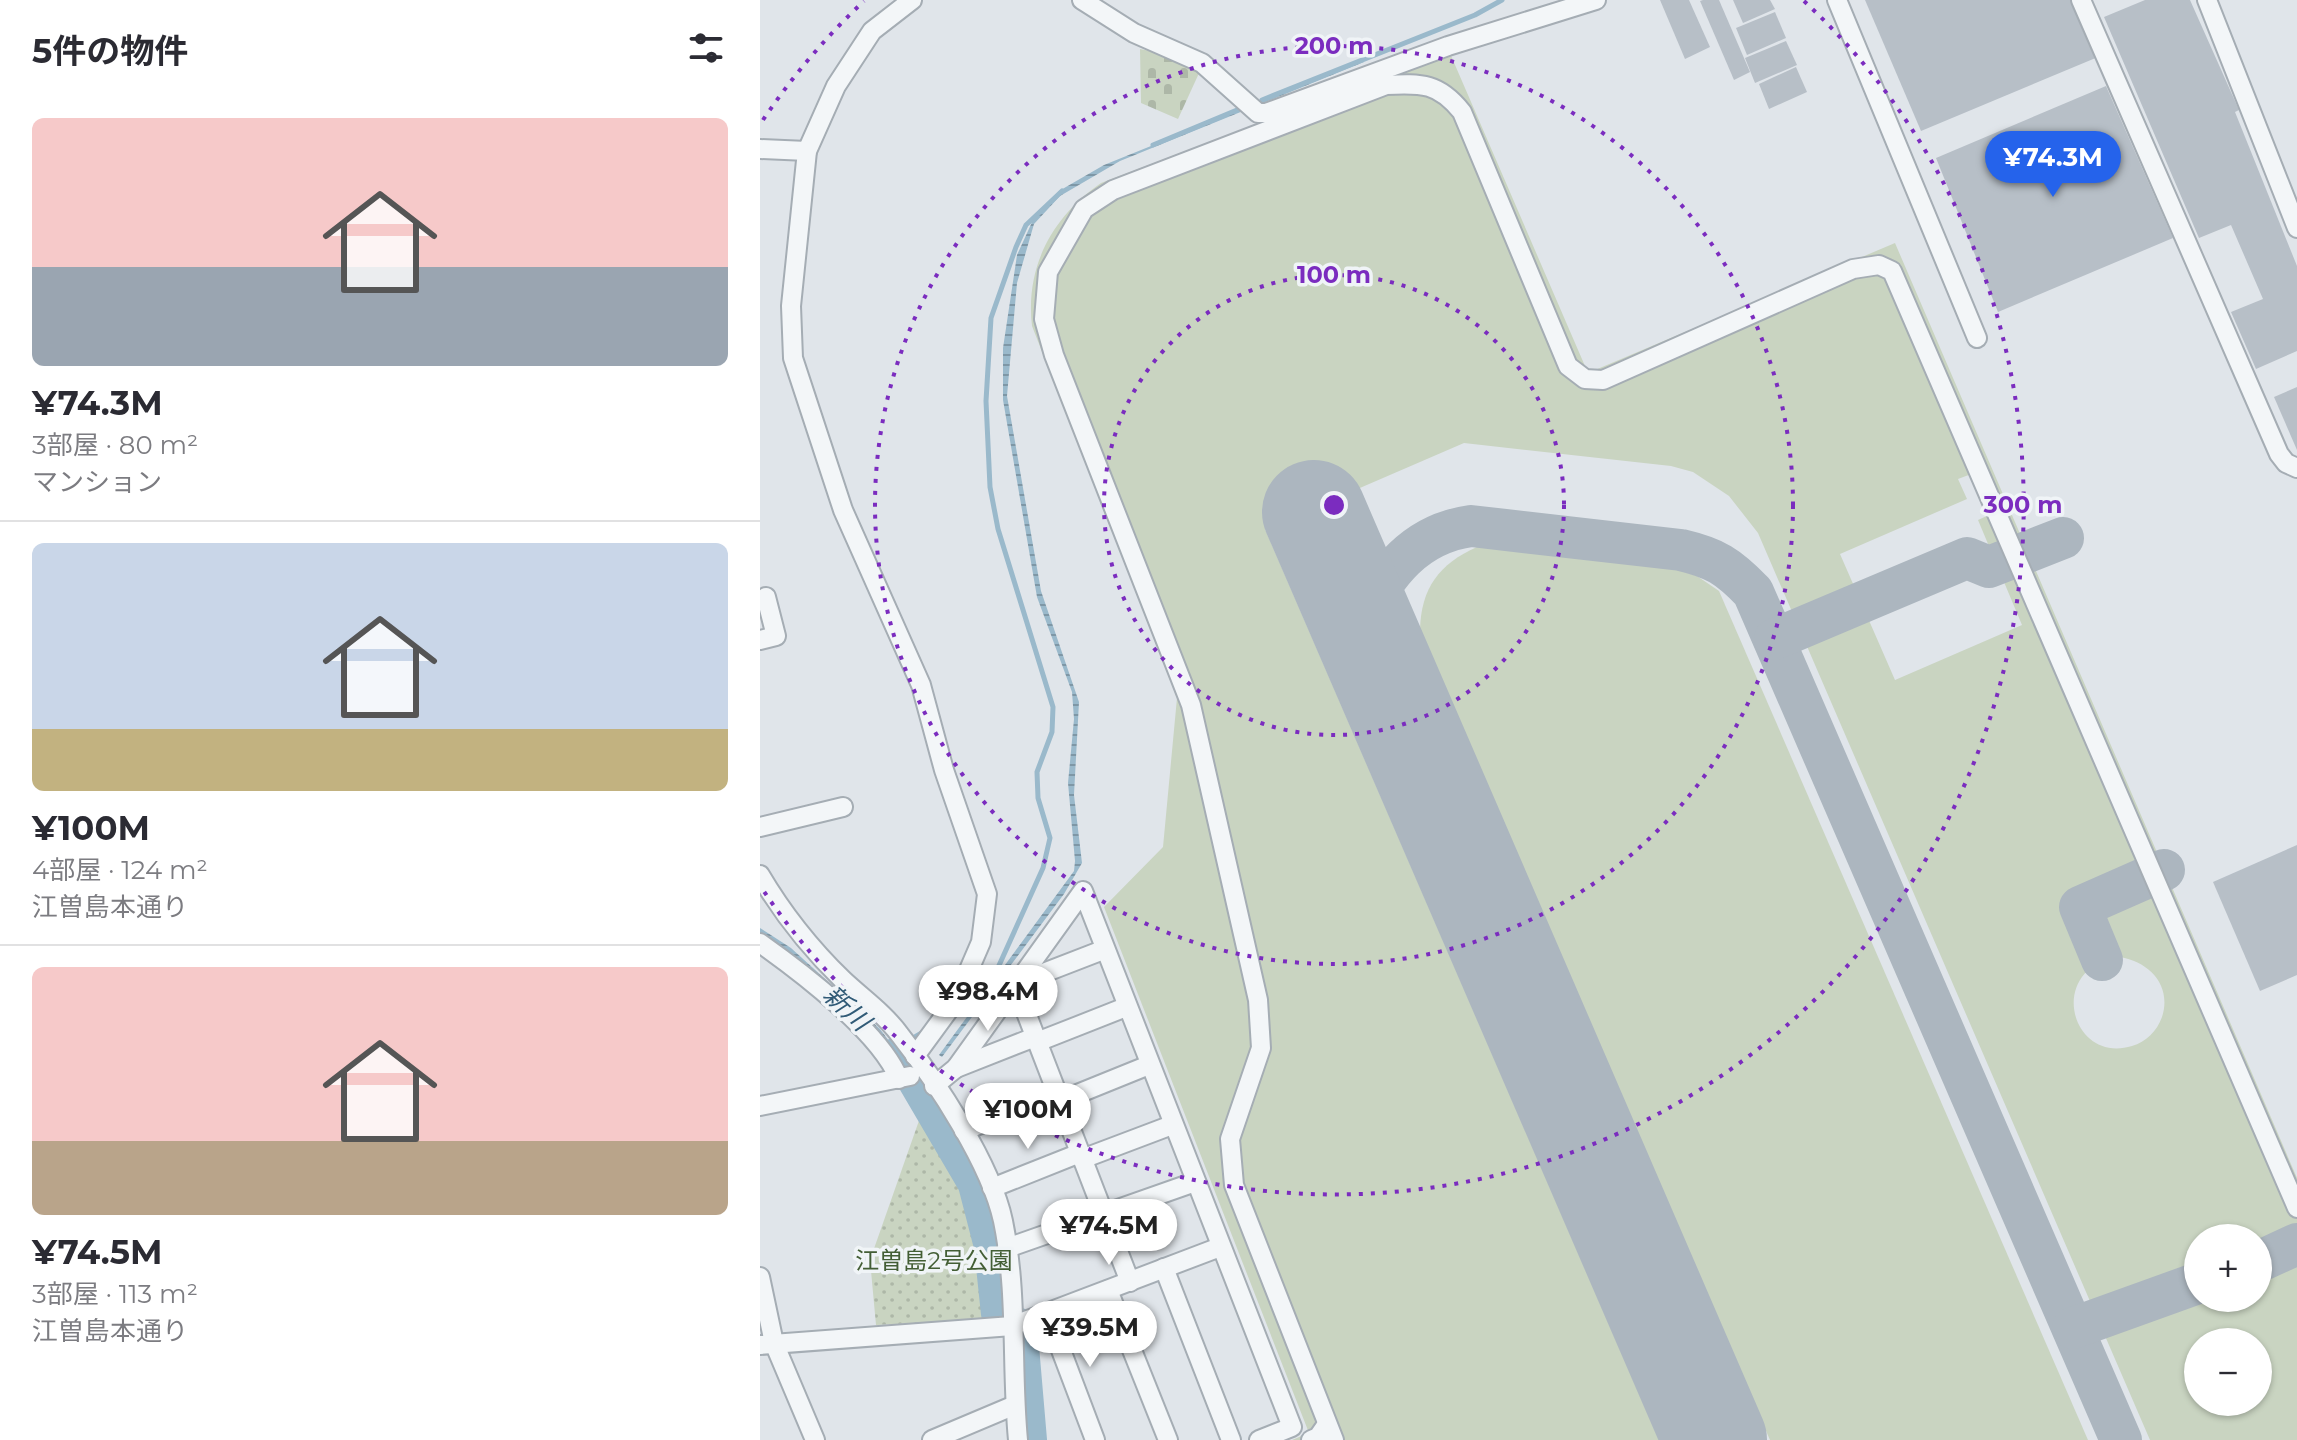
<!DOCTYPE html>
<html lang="ja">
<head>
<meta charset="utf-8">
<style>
  :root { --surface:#fff; --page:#f7f7f7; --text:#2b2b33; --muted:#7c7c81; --line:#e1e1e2; --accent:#2563eb }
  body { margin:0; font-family:Montserrat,"Noto Sans JP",sans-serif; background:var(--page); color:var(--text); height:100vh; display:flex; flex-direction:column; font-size:30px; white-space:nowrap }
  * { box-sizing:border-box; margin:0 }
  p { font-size:26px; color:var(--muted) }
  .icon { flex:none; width:44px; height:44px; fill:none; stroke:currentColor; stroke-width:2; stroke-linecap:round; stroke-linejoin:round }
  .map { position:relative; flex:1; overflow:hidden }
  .drawer { display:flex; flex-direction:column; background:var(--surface); width:760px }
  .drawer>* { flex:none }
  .controls { position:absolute; left:1424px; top:1224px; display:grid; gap:16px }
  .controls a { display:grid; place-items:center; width:88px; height:88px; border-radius:50%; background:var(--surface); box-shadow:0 2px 6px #0004; font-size:40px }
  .price { position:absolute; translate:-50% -68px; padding:0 18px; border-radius:28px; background:#fff; color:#222; font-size:26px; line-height:52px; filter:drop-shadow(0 2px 4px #0008) }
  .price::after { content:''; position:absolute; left:50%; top:48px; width:24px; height:18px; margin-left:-12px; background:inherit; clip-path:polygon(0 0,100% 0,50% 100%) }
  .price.active { background:var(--accent); color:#fff }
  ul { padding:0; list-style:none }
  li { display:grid; align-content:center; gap:16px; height:424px; padding:0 32px }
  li+li { border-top:2px solid var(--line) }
  li span { display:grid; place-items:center; height:248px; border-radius:12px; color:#555 }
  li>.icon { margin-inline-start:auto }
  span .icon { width:144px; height:144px; fill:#fffc; stroke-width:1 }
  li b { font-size:34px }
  h2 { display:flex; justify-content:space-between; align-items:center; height:96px; padding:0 32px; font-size:34px }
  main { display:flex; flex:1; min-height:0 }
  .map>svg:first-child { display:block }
</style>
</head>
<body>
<main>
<section class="drawer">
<h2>5件の物件<svg class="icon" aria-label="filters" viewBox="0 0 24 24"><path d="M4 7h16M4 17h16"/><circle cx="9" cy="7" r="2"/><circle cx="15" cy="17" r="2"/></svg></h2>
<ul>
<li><span style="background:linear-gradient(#f6c9c9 60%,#9aa5b1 0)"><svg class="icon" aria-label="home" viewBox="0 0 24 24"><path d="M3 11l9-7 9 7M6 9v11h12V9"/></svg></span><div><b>¥74.3M</b><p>3部屋 · 80 m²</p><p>マンション</p></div></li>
<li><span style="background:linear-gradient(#c9d6e8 75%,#c2b280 0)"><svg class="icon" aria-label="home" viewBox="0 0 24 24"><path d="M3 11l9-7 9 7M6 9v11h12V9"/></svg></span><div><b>¥100M</b><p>4部屋 · 124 m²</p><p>江曽島本通り</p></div></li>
<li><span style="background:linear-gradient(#f6c9c9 70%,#b9a48a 0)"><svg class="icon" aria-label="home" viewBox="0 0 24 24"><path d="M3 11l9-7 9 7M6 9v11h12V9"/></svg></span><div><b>¥74.5M</b><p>3部屋 · 113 m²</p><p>江曽島本通り</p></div></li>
</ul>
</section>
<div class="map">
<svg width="1537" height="1440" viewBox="0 0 1537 1440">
  <defs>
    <pattern id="cemetery-stones" width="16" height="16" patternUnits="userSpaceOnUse" patternTransform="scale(2)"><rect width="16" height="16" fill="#c9d4c1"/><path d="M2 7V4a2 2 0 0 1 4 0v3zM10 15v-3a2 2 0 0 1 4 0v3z" fill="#adb7a7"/></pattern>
    <pattern id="park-dots" width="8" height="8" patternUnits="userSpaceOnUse" patternTransform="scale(2)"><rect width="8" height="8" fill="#c9d4c1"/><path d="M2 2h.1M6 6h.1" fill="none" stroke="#adb7a7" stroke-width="1.8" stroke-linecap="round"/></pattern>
    <pattern id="water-rules" width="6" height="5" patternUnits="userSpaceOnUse" patternTransform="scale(2)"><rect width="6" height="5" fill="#9ab9cb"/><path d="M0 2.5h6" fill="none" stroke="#7e97a6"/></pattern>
  </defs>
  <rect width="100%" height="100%" fill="#e0e5ea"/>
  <g fill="#c9d4c1" fill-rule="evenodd">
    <path d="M 689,51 L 828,373 L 1135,243 L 1537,1178 L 1537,1440 L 1390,1440 L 998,533 L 969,496 L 933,472 L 911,466 L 704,443 L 505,529 L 899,1440 L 532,1440 L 549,1433 L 344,907 L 403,847 L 417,698 L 272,326 C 265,266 293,216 341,183 ZM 1214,473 L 1231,514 L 1218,520 L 1262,625 L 1135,680 L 1080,554 L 1207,499 L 1198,479 ZM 1360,957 C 1390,962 1412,986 1402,1017 C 1397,1031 1386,1042 1372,1046 C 1310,1065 1285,967 1360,957 ZM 1438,1238 L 1498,1238 L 1498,1298 L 1438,1298 ZM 1438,1342 L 1498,1342 L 1498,1402 L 1438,1402 Z"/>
    <path d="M 717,547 L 913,568 L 937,576 L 959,591 L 1328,1440 L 1010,1440 L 660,630 C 661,588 679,564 717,547 Z"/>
  </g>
  <polygon fill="url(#cemetery-stones)" points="380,49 415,56 440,71 418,119 381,103"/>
  <polygon fill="url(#park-dots)" points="168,1095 222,1191 234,1241 239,1319 116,1325 110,1260"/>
  <g fill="url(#water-rules)">
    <polygon points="603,60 604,62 360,161 300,196 274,224 257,283 247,396 281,591 319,702 314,795 322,863 304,894 182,1057 179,1055 314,871 315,861 308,783 314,719 312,692 277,597 243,400 243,348 257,255 273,220 299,191 344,165"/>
    <polygon points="0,928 31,948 120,1029 138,1053 133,1057 0,937"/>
    <path d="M 164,1092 C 207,1157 230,1201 238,1280 L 230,1280 C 225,1205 197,1158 160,1095 Z"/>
  </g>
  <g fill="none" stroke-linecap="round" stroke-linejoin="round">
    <g stroke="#9ab9cb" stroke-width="5">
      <polyline points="502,100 715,15 742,0"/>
      <polyline points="393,145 477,110"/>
      <polyline points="197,1011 227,992 283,868 290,838 278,798 277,772 292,732 293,707 238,529 230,487 226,401 231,318 256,247 266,225 302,191"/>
      <polyline points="133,1050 165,1031"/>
    </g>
    <polyline stroke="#9ab9cb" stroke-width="28" points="134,1052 212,1185 228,1247 235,1314 263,1323 273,1440"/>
    <g stroke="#acb6bf" stroke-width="42">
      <path d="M 601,620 C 626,573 654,534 711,526 L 921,550 C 955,558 968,566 993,592 L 1361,1440"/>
      <polyline points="1015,639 1207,558 1229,567 1303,538"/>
      <polyline points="1342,960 1320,907 1404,870"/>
      <polyline points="1498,1262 1537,1244"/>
      <polyline points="1313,1328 1438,1283"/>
    </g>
    <polyline stroke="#acb6bf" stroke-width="104" points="554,512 955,1440"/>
  </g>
  <g fill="#b7bfc7">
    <polygon points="900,0 929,0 950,47 925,59"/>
    <polygon points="943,0 959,0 990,72 974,80 940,1"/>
    <polygon points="973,0 1010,0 1015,9 983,23"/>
    <polygon points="1105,0 1313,0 1338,57 1161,131"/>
    <polygon points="1385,0 1430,0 1479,110 1475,112 1537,266 1537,351 1496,369 1471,312 1503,299 1471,225 1439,238 1344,17"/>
    <polygon points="1015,12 1026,38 987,55 976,28"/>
    <polygon points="1026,41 1037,65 995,83 985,58"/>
    <polygon points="1036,67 1047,92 1009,109 999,84"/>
    <polygon points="1346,86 1413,238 1238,312 1176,158"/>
    <polygon points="1537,387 1537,450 1514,397"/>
    <polygon points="1537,845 1537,975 1500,991 1453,882"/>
  </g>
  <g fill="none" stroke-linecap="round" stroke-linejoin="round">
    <g stroke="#a5adb4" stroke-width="22">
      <g id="minor">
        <polyline points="152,0 112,31 76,86 47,151 31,306 33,358 83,510 161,685 184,770 227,894 221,942 196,1000 155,1056"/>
        <polyline points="322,0 374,33 442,63 498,113 506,113 688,46 836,0"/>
        <polyline points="1077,0 1217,338"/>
        <polyline points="1321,0 1519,454 1526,463 1537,468"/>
        <polyline points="1447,0 1537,228"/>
        <polyline points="0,149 47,151"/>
        <polyline points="0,640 16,636 6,597"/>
        <polyline points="0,827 83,807"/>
        <path d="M 0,875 C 23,914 50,948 83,980 C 102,998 124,1013 140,1035 C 176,1081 231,1164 243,1221 C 258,1293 251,1367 258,1440"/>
        <path d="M 0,943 C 41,972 120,1032 139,1079"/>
        <polyline points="343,950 255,984 370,1282"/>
        <polyline points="277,1042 366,1007"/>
        <polyline points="196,1068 275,1037"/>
        <polyline points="174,1086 196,1068 323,891 532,1427 499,1440"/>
        <polyline points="300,1101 389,1065"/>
        <polyline points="0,1106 150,1076"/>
        <polyline points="204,1131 296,1092"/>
        <polyline points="322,1159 412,1125"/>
        <polyline points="232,1188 320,1153"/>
        <polyline points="247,1248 435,1182"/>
        <polyline points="404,1268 471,1440"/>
        <polyline points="0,1277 14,1343 55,1440"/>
        <polyline points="348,1290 408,1440"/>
        <polyline points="287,1313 335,1440"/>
        <polyline points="0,1345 252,1326 460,1247"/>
        <polyline points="172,1440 255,1405"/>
        <polyline points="551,1440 558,1437 567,1424"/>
        <path d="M 574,1440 L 474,1185 L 470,1139 L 501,1048 L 498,1000 L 431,705 L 294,355 L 284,319 L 288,272 L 324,209 L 353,190 L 626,85 C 662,83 679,83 702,112 L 808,366 L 825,379 L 843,380 L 1093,269 L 1119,265 L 1132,271 L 1537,1208"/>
      </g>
    </g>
    <use href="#minor" stroke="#f3f6f8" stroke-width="18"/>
  </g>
  <g fill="none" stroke="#7b2cbf" stroke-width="4" stroke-dasharray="4 8">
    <circle cx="574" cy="505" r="230"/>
    <circle cx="574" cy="505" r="459"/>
    <path d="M3 120A689 689 0 0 1 104 1M1044 1A689 689 0 1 1 3 890"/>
  </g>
  <g text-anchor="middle" stroke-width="7" stroke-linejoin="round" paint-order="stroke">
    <g font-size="24" fill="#435e35" stroke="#f0f4f7">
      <text x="174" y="1269">江曽島2号公園</text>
    </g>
    <g font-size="26" font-style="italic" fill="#315b77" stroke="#f0f4f7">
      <text transform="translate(87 1008) rotate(43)" y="9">新川</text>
    </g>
  </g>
  <circle cx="574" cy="505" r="12" fill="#7b2cbf" stroke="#f0f4f7" stroke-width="4"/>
  <g font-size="24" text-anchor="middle" font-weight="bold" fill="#7b2cbf" stroke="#f0f4f7" stroke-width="7" stroke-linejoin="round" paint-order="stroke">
    <text x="574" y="54">200 m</text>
    <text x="574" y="283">100 m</text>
    <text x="1263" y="513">300 m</text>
  </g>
</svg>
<div class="controls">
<a>+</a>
<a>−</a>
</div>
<b class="price active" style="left:1293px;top:199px">¥74.3M</b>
<b class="price" style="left:228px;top:1033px">¥98.4M</b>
<b class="price" style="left:268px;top:1151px">¥100M</b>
<b class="price" style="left:349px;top:1267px">¥74.5M</b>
<b class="price" style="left:330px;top:1369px">¥39.5M</b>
</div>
</main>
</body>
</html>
